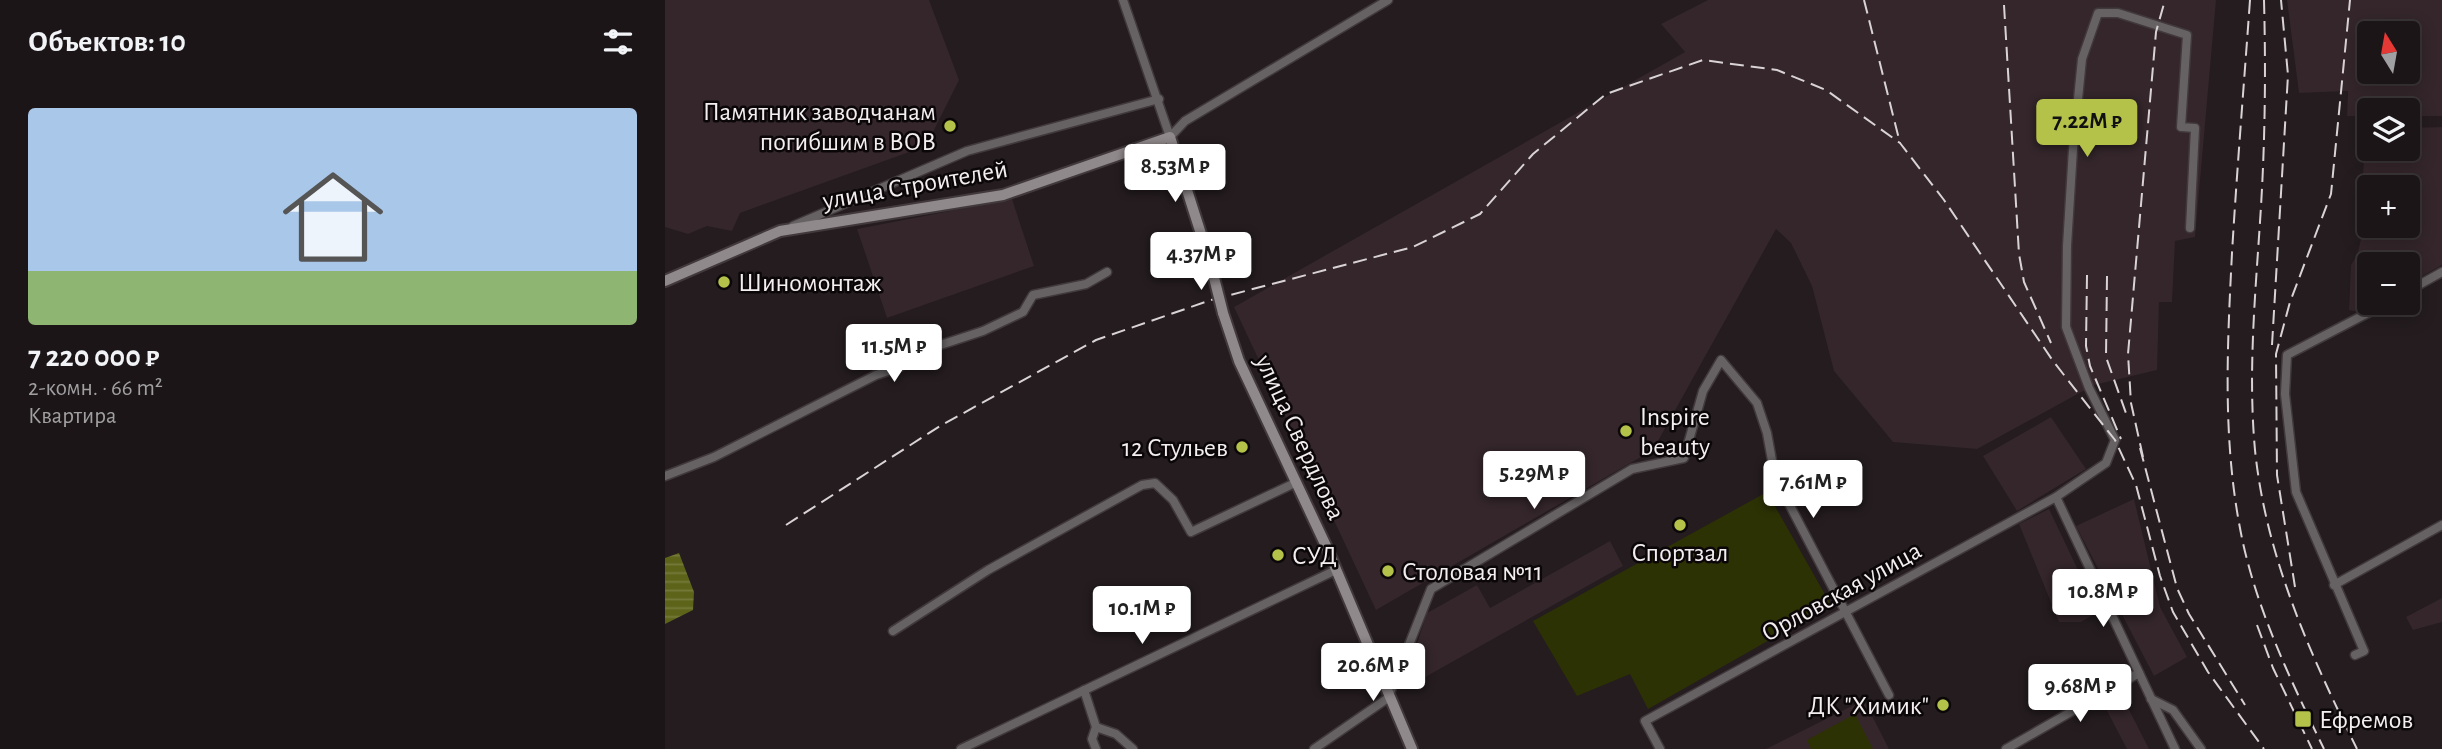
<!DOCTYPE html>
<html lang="ru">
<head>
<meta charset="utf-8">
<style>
  :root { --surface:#1b1517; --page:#282224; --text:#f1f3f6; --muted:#a09fa1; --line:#393436; --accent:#b5c24a }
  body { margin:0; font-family:"Alegreya Sans",sans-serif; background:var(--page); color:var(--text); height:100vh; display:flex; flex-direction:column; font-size:26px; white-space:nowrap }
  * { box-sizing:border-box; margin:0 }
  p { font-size:23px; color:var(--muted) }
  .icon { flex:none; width:38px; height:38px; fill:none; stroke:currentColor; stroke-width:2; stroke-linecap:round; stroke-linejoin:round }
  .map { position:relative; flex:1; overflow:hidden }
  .side { display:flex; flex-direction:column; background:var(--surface); width:665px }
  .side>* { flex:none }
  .needle { width:46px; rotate:349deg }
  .fabs { position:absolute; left:1692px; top:21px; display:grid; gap:14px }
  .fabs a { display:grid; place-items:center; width:63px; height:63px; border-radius:7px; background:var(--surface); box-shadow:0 4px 18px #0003,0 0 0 2px var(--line); font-size:35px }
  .price { position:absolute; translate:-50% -60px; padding:0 16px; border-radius:7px; background:#fff; color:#222; font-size:23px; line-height:46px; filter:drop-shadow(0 2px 4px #0008) }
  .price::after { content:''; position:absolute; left:50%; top:42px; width:21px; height:16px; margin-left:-10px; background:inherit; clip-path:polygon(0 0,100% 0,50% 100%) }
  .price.active { background:var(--accent); color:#111 }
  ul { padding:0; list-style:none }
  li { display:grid; align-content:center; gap:14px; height:371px; padding:0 28px }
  li span { display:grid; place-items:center; height:217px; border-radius:7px; color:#555 }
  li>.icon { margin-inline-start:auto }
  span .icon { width:126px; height:126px; fill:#fffc; stroke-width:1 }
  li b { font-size:30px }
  h2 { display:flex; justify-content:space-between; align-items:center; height:84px; padding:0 28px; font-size:30px }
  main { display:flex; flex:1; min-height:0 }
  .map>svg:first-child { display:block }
</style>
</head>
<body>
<main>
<section class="side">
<h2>Объектов: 10<svg class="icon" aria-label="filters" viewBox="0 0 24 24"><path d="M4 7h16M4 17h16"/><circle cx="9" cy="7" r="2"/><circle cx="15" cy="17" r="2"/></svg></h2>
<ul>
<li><span style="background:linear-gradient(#a9c7e8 75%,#8fb573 0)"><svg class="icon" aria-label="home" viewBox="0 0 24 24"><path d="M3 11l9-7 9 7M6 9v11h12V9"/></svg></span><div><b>7 220 000 ₽</b><p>2-комн. · 66 m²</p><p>Квартира</p></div></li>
</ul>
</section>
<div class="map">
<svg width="1777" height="749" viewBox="0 0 1777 749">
  <defs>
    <pattern id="water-rules" width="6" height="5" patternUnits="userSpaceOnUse" patternTransform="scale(1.75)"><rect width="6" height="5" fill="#5d6419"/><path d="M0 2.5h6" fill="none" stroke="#757a3b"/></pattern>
  </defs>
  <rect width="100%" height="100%" fill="#241c1f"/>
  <g fill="#34262b" fill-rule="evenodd">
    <polygon points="0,0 264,0 294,80 261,146 75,213 67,231 42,226 23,234 0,227"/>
    <polygon points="1043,0 1551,0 1530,237 1510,241 1507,302 1494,302 1492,370 1429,385 1312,449 1228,442 1169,371 1147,286 1126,243 1111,229 988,450 711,610 569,307 1020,52 996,24"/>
    <path d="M 1622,0 L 1777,0 L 1777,116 L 1743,116 L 1743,110 L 1704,110 L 1704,116 L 1682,116 L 1683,91 L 1634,93 ZM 1704,33 L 1743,33 L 1743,72 L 1704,72 Z"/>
    <path d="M 1777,127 L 1777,265 L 1743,284 L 1743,264 L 1704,264 L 1704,303 L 1710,303 L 1694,312 L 1684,310 L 1686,265 L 1692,256 L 1697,235 L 1694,232 L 1701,131 L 1704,129 L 1704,149 L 1743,149 L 1743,128 ZM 1704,187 L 1743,187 L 1743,226 L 1704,226 Z"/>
    <polygon points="347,199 369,266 222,318 192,229"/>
    <polygon points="1386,417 1421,469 1352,511 1318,456"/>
    <polygon points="1469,499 1495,607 1522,657 1489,676 1411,526"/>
    <polygon points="1384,509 1433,612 1416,622 1394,622 1354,524"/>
    <polygon points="945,541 958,566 746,685 742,674 762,613 812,585 825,608"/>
    <polygon points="1777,598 1777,622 1748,630 1741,617"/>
    <polygon points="1458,698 1484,749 1462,749 1440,707"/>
    <polygon points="1199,700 1224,749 1101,749"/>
  </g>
  <g fill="#2d3205">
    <polygon points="1102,492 1166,605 983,709 965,674 912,696 868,621"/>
    <polygon points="1190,714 1208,749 1146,749 1142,740"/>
  </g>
  <polygon fill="url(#water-rules)" points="14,553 29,592 28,610 0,624 0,558"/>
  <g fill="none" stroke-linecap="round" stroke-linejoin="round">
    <g stroke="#41393c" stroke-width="11">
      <g id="street">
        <polyline points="458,0 505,137 520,121 723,0"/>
        <polyline points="128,226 302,151 494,99"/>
        <polyline points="1743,291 1777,272"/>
        <polyline points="0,476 49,457 211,375 235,367 257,351 318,331 358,312 368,295 421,284 442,272"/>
        <polyline points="1391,497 1510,749"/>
        <polyline points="1669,585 1777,525"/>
        <polyline points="228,631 323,570 477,485 490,483 508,500 526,532 632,482"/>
        <polyline points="1690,655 1699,651 1631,492 1620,394 1622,355 1722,303"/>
        <polyline points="419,690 431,727 427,739 431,749"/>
        <polyline points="1486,699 1508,710 1536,749"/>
        <polyline points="431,727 451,734 468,749"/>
        <polyline points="296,749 671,570"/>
        <polyline points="649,749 723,698 766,589 967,469 1019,458 1038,391 1056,360 1092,403 1102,433 1110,477 1224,695"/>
        <polyline points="995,749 980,721 1391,497 1441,463 1450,440 1424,388 1401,327 1402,246 1408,149 1417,59 1433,13 1453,13 1522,35 1516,127 1530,128 1525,228"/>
        <polyline points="1341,749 1474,673"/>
      </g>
    </g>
    <g stroke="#41393c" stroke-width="14">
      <g id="secondary">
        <polyline points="0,281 115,231 338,195 505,137 545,262"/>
        <polyline points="558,313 574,361 662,548 747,749"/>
      </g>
    </g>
    <use href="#street" stroke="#666264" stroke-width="8"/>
    <use href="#secondary" stroke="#90898b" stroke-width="10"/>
    <g stroke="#d9d3d5" stroke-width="2" stroke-dasharray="14 7" stroke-linecap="butt">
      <polyline points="1199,0 1235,143"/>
      <path d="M 1585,0 C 1579,84 1572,169 1567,253 C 1562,351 1557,446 1578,543 C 1594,615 1627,683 1659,749"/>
      <path d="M 1599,0 C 1601,75 1600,148 1595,222 C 1590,298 1583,374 1590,450 C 1601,557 1645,654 1692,749"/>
      <polyline points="1339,5 1354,254 1359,282 1386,343"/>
      <polyline points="1422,275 1421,346 1425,366 1456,439"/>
      <polyline points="1442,276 1441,357 1462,416"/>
      <polyline points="1607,345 1623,75 1616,0"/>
      <polyline points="1475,448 1512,588 1524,614 1580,705"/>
      <polyline points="1478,457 1466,403 1463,354 1491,32 1500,0"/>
      <polyline points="121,525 275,426 431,340 546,300 748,247 815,214 868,154 941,94 1038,60 1112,70 1161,90 1235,143 1279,200 1388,361 1450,440 1471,485 1495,576 1508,612 1543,672 1599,749"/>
      <polyline points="1630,587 1612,475 1611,354 1625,302 1666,194 1685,0"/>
      <polyline points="1592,625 1608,668 1647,749"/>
    </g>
    <g stroke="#41393c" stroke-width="14" stroke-linecap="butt">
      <polyline id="secondary-bridge" points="545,262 558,313"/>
    </g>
    <use href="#secondary-bridge" stroke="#90898b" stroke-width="10"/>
  </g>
  <g fill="#b5c24a" stroke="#0b0709" stroke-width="2.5">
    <circle cx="285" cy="126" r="7"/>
    <circle cx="59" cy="282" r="7"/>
    <circle cx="961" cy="431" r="7"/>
    <circle cx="577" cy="447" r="7"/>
    <circle cx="1015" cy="525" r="7"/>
    <circle cx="613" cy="555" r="7"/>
    <circle cx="723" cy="571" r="7"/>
    <circle cx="1278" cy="705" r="7"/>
    <rect x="1629" y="710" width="18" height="18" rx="3.5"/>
  </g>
  <g text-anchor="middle" stroke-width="5" stroke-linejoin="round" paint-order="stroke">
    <g font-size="26" fill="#f4eef0" stroke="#0b0709" text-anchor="start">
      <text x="271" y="120" text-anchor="end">Памятник заводчанам<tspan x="271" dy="30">погибшим в ВОВ</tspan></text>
      <text x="73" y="291">Шиномонтаж</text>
      <text x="975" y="425">Inspire<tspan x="975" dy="30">beauty</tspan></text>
      <text x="563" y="456" text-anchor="end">12 Стульев</text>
      <text x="1015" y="561" text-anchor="middle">Спортзал</text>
      <text x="627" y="564">СУД</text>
      <text x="737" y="580">Столовая №11</text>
      <text x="1264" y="714" text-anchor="end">ДК "Химик"</text>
      <text x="1654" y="728">Ефремов</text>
    </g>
    <g font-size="26" fill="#f4eef0" stroke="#0b0709">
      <text transform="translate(250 184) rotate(-10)" y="9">улица Строителей</text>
      <text transform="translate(636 437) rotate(65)" y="9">улица Свердлова</text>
      <text transform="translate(1176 591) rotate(-29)" y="9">Орловская улица</text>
    </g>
  </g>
</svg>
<div class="fabs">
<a><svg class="needle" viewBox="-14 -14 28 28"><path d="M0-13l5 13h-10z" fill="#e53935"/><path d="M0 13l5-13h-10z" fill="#a09fa1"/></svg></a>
<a><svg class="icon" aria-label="layers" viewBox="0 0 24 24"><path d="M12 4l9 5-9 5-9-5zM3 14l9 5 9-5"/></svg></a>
<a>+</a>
<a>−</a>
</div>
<b class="price active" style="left:1422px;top:159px">7.22M ₽</b>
<b class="price" style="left:510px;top:204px">8.53M ₽</b>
<b class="price" style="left:536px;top:292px">4.37M ₽</b>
<b class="price" style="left:229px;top:384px">11.5M ₽</b>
<b class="price" style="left:869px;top:511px">5.29M ₽</b>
<b class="price" style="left:1148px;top:520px">7.61M ₽</b>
<b class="price" style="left:1438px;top:629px">10.8M ₽</b>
<b class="price" style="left:477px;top:646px">10.1M ₽</b>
<b class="price" style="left:708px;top:703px">20.6M ₽</b>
<b class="price" style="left:1415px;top:724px">9.68M ₽</b>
</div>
</main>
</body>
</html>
